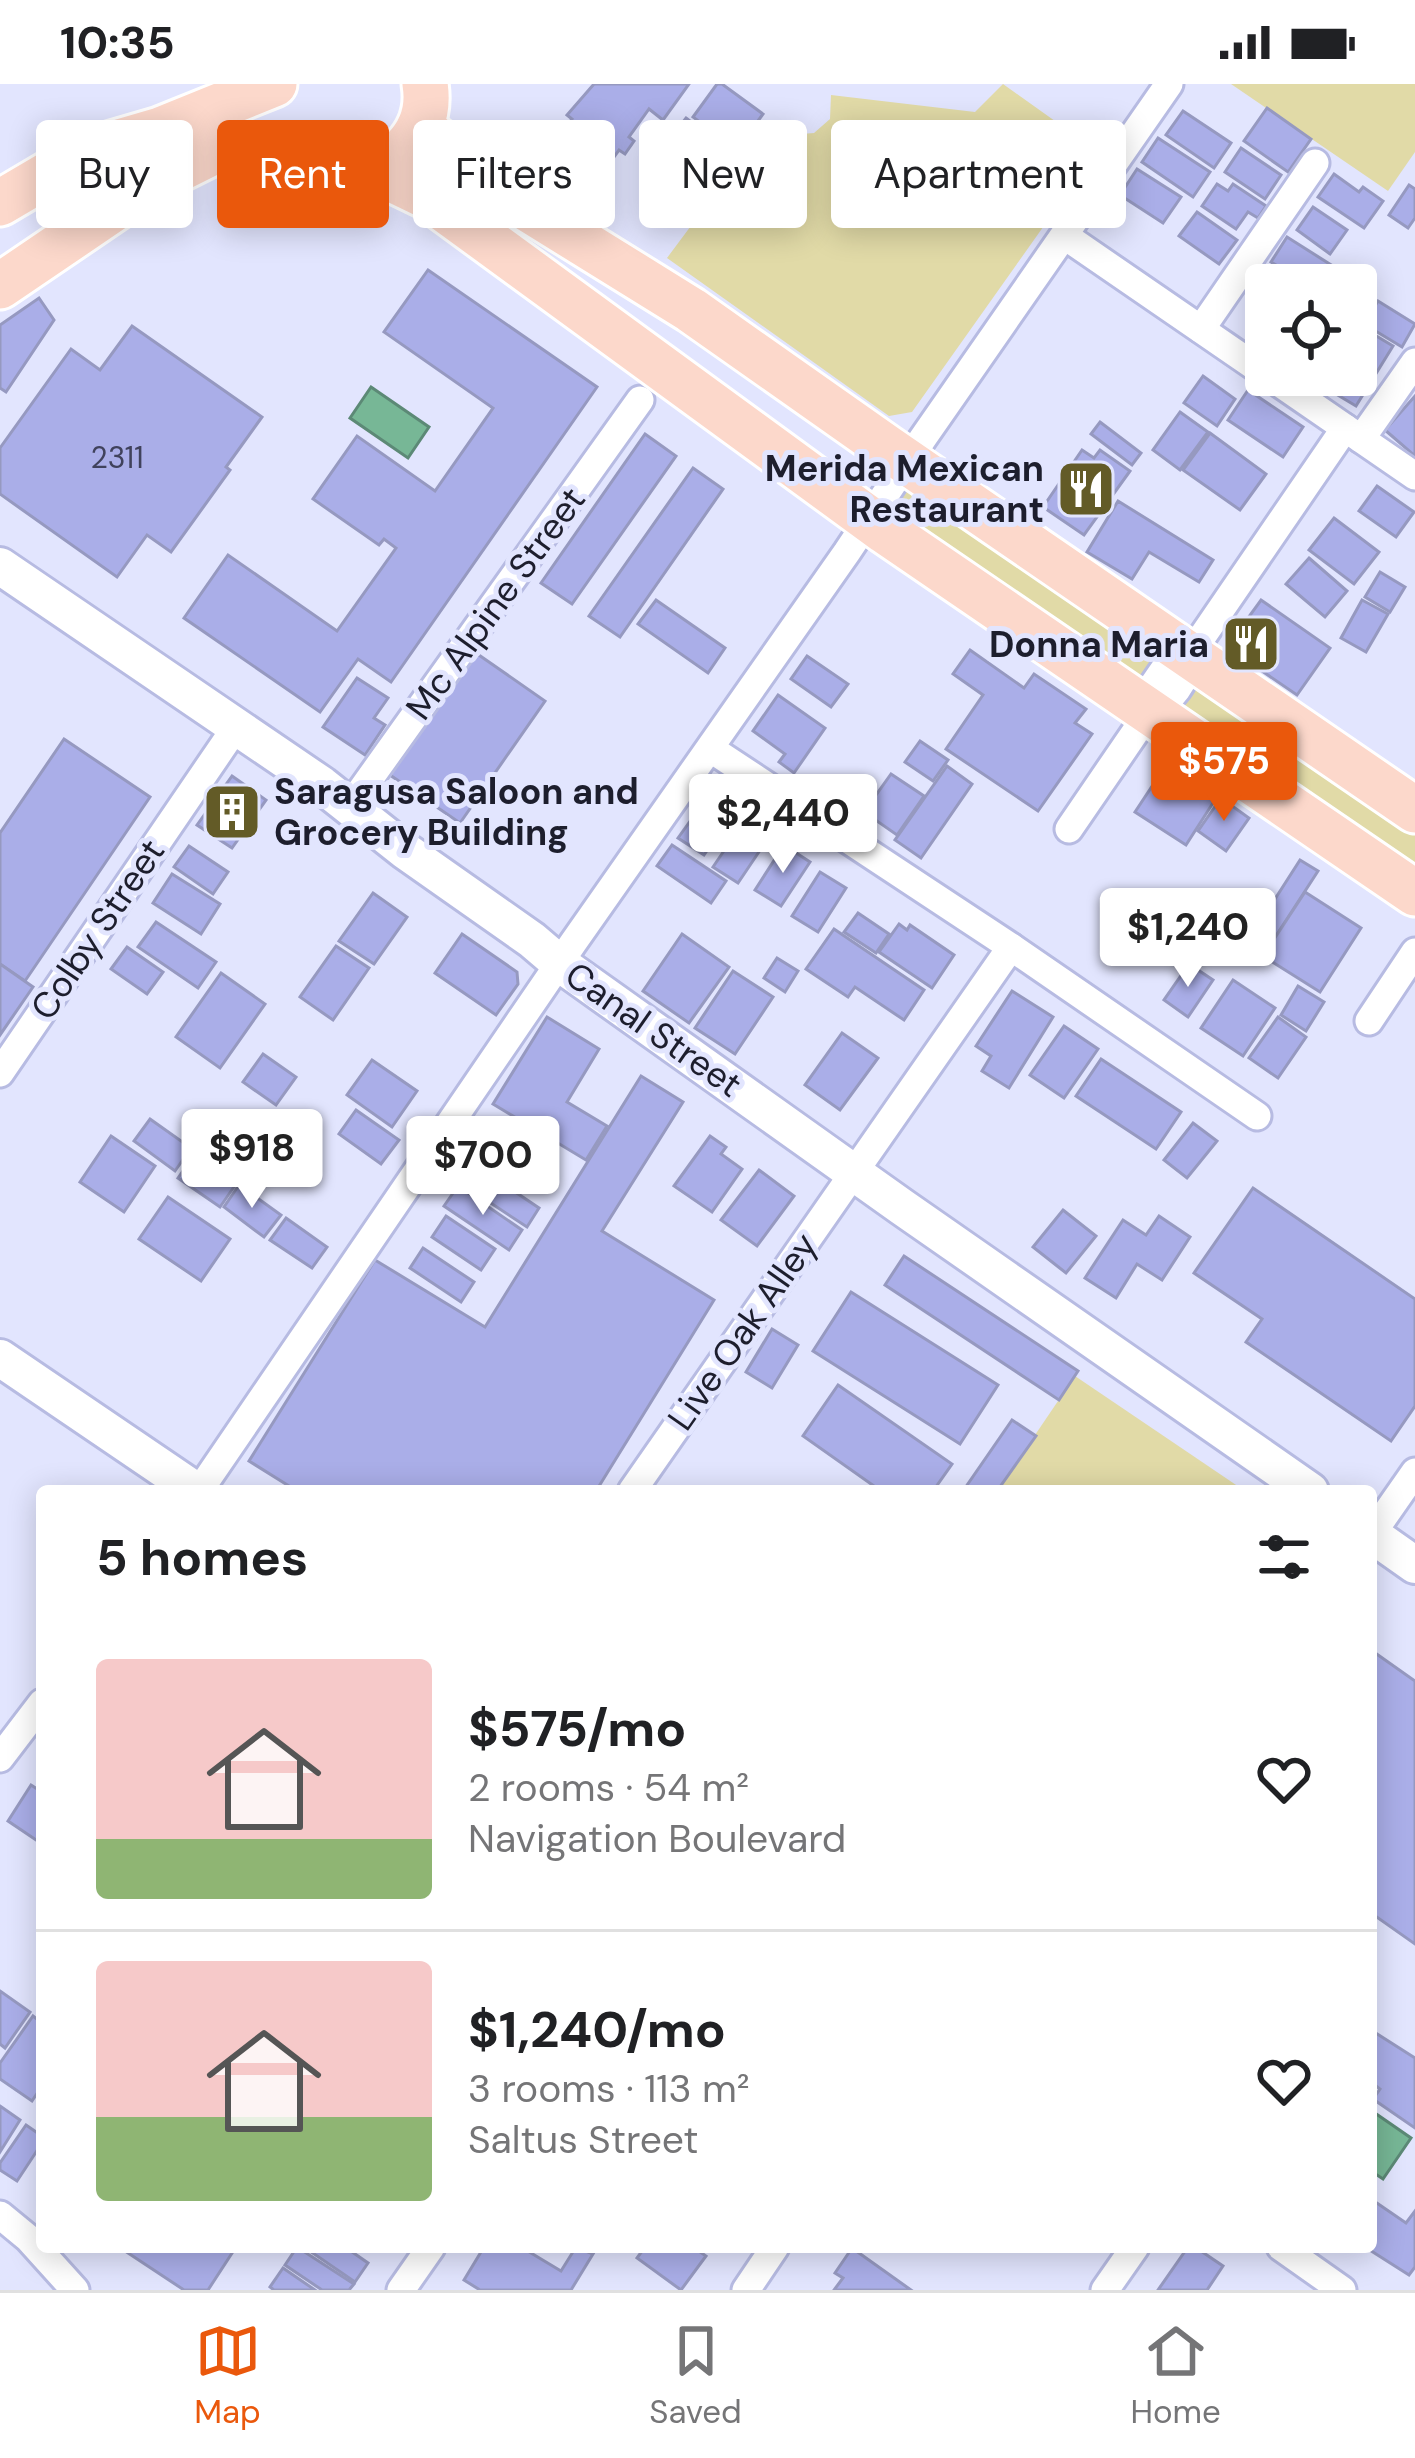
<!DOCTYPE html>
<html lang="en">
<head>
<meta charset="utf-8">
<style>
  :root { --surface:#fff; --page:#f6f6f6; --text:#202124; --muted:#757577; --line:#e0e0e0; --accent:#ea580c }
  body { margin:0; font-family:"DM Sans",sans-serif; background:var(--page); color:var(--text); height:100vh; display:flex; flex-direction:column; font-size:45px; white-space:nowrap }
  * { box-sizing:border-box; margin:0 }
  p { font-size:39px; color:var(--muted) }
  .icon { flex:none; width:66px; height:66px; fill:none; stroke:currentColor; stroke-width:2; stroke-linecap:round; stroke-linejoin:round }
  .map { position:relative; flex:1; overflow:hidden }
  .details { position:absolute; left:36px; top:1401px; width:1341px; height:768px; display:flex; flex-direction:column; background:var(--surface); border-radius:12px; box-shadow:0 6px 30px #0003 }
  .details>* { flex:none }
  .guide { position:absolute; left:36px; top:36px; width:1344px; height:108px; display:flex; gap:24px }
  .fabs { position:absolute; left:1245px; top:180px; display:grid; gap:24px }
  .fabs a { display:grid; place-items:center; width:132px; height:132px; border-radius:12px; background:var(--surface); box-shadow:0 6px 30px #0003; font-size:60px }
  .price { position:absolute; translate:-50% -102px; padding:0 27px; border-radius:12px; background:#fff; color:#222; font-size:39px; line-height:78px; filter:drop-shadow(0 3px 6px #0008) }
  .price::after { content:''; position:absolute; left:50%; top:72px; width:36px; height:27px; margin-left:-18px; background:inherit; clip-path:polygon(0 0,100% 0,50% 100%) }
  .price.active { background:var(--accent); color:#fff }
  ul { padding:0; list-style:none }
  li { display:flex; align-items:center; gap:36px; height:300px; padding:0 60px }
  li+li { border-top:3px solid var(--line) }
  li span { display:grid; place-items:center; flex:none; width:336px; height:240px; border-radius:12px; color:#555 }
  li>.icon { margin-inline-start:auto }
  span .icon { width:144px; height:144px; fill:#fffc; stroke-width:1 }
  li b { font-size:51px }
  h2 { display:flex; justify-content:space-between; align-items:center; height:144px; padding:0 60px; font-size:51px }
  .tag { padding:0 42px; border-radius:12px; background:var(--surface); box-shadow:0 6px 30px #0003; font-size:42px; line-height:108px }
  .tag.active { background:var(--accent); color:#fff }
  .status { display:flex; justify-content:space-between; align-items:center; height:84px; padding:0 60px; background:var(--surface); direction:ltr }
  .status svg { height:33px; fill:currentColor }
  .menu { display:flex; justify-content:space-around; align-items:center; height:168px; border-top:3px solid var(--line); background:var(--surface); font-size:33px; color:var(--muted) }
  .menu a { display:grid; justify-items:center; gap:6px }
  .menu .active { color:var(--accent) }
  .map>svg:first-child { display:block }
</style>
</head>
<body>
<div class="status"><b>10:35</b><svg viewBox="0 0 49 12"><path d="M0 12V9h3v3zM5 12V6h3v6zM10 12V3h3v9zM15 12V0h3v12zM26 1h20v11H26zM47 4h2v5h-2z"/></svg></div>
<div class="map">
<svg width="1415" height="2206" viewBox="0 0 1415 2206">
  <rect width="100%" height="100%" fill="#e2e5fe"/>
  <g fill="#e1daa7">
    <polygon points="1003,0 1097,67 912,328 889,332 667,174 766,41 789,51 814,49 830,35 831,11 975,28"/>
    <polygon points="1231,0 1415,0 1415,68 1388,107"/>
    <polygon points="914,397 1415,738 1415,795 886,437"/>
    <polygon points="1075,1292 1245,1407 997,1407"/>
  </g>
  <g fill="#77b796" stroke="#5c8976" stroke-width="3">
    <polygon points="371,303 429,343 408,374 350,334"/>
    <polygon points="1372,2027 1411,2054 1383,2095 1371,2087"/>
  </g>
  <g fill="#aaaee8" stroke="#9699c0" stroke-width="3">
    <polygon points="594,0 689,0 663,36 649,25 629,53 634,57 625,70 619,66 598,95 587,87 575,103 554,88 567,70 554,60 572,35 567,31"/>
    <polygon points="717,0 722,0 763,30 737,66 693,33"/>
    <polygon points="1267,24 1311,55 1288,88 1244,57"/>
    <polygon points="1183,27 1231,59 1214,84 1166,51"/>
    <polygon points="686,34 725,64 691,109 651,79"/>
    <polygon points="1158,54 1210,88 1193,113 1142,78"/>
    <polygon points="1241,64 1281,91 1265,115 1225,88"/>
    <polygon points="1137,85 1181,113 1163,139 1120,111"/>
    <polygon points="1334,90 1359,108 1363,103 1383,117 1364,144 1318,113"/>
    <polygon points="1217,100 1228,107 1233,100 1266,122 1258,134 1248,128 1236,145 1202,122"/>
    <polygon points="1409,101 1415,105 1415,134 1408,144 1389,131"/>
    <polygon points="1313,123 1347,146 1330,170 1297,146"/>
    <polygon points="1197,128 1237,156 1219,180 1179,152"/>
    <polygon points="1287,153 1336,184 1326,201 1309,201 1271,178"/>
    <polygon points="428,186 597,303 391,598 358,575 320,628 184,534 228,471 337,547 396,464 384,455 379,461 313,415 357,352 435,407 493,324 384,248"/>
    <polygon points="1268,187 1294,201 1266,201 1266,222 1253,215"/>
    <polygon points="39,214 54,236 6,308 0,304 0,241"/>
    <polygon points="1378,217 1415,240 1402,263 1364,240"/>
    <polygon points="132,242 262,333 226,383 230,386 171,468 147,451 117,493 0,410 0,364 71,265 100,286"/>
    <polygon points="1368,247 1393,262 1356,322 1331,307 1341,291 1356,291 1356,267"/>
    <polygon points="1203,292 1235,315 1217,342 1184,319"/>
    <polygon points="1248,306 1303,343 1283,373 1228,336"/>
    <polygon points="1415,312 1415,372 1385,346"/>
    <polygon points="1180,328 1208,348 1180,386 1153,366"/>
    <polygon points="1100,338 1141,369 1132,381 1091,350"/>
    <polygon points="1210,349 1266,390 1240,426 1183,386"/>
    <polygon points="645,350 676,372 572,520 541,499"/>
    <polygon points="1082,366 1094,374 1100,366 1130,387 1084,451 1043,423"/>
    <polygon points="693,384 723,405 620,553 589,532"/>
    <polygon points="1377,402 1414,428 1396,453 1359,427"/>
    <polygon points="1118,417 1213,476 1199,498 1149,468 1132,495 1087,468"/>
    <polygon points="1334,434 1379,468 1354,500 1309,466"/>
    <polygon points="1309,474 1347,507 1325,533 1286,500"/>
    <polygon points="1380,488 1405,503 1390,528 1365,513"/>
    <polygon points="656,516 725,564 708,589 638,540"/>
    <polygon points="1261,516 1330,564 1297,611 1227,563"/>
    <polygon points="1362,516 1388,530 1366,568 1341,554"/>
    <polygon points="970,566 1024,604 1034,590 1086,625 1075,639 1092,650 1038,727 946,665 983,611 953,590"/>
    <polygon points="476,569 545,617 460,739 390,691"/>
    <polygon points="807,572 848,600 831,623 791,595"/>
    <polygon points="357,594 388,614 374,634 385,641 365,671 323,643"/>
    <polygon points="778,611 825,644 794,689 779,678 785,670 753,647"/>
    <polygon points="64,655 150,713 25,897 0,880 0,749"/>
    <polygon points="920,657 948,676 933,697 905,678"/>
    <polygon points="1170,675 1220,708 1186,761 1135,728"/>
    <polygon points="947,682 972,700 921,774 895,756"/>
    <polygon points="891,690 924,712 897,751 864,728"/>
    <polygon points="232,692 266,716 232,764 197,741"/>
    <polygon points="711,708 736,725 704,771 678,754"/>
    <polygon points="1221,714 1249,734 1226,767 1198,747"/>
    <polygon points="747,733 771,750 738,799 713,783"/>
    <polygon points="672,761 726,797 711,819 657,782"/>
    <polygon points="784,761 810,778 781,822 755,806"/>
    <polygon points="189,762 228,788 213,810 174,783"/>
    <polygon points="1300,776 1318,787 1263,872 1246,860"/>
    <polygon points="820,788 846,804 818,848 792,832"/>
    <polygon points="172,790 220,820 201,850 153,819"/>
    <polygon points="1305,808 1361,844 1320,908 1263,872"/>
    <polygon points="373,809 407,833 374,880 339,857"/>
    <polygon points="858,829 889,850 876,869 844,848"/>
    <polygon points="156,838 216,878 198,904 138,863"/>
    <polygon points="899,840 907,846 910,841 954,871 932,904 879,868"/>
    <polygon points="834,845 924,906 904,936 855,903 848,913 806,885"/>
    <polygon points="462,850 517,888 518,900 496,931 435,889"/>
    <polygon points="682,850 729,883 689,939 643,907"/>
    <polygon points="336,862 369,884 333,936 300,913"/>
    <polygon points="127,863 163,888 147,910 111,885"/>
    <polygon points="777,874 798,887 785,908 764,894"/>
    <polygon points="0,880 33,903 0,951"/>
    <polygon points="1189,880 1213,896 1188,933 1164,916"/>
    <polygon points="733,887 773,913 735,970 695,944"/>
    <polygon points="221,889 265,920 220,984 176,953"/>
    <polygon points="1233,896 1275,924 1243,972 1201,944"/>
    <polygon points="1298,902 1324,918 1306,947 1281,931"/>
    <polygon points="1012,907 1053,933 1009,1004 982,987 991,972 976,962"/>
    <polygon points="547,933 599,965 567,1018 607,1042 586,1076 493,1020"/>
    <polygon points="1278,933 1306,953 1278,994 1249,974"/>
    <polygon points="1064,942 1098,965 1064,1014 1030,991"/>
    <polygon points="842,949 878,974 840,1026 805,1001"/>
    <polygon points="263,970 296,993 276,1021 243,998"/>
    <polygon points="1101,975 1181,1028 1156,1065 1076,1012"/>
    <polygon points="372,976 417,1007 392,1043 347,1011"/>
    <polygon points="641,992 683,1018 602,1147 714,1216 596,1407 297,1407 249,1377 375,1176 485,1243"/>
    <polygon points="356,1026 399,1056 381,1080 339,1050"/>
    <polygon points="150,1035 191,1064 175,1087 134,1057"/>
    <polygon points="493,1036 549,1073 526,1106 471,1069"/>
    <polygon points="1193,1039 1217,1057 1187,1094 1164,1076"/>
    <polygon points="111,1052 155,1082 124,1128 80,1098"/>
    <polygon points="710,1052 726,1063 721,1070 742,1085 712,1128 674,1102"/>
    <polygon points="194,1071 236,1100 220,1123 178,1094"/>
    <polygon points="472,1079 539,1124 527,1143 459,1098"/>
    <polygon points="759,1086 794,1112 757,1162 721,1136"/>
    <polygon points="239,1101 281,1131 264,1153 224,1123"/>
    <polygon points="458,1102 522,1146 509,1166 444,1122"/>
    <polygon points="1253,1104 1415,1215 1415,1322 1391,1357 1246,1258 1262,1235 1194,1189"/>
    <polygon points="168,1113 230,1155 201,1197 139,1155"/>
    <polygon points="1063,1126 1096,1152 1066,1189 1033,1163"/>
    <polygon points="446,1132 495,1165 481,1186 432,1153"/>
    <polygon points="1159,1132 1190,1153 1162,1196 1137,1180 1116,1214 1085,1194 1123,1136 1146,1151"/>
    <polygon points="286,1134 327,1163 312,1184 270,1156"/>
    <polygon points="423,1164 474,1198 461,1218 410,1184"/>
    <polygon points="904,1172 1078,1287 1059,1316 885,1201"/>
    <polygon points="851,1208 998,1301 960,1360 813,1267"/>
    <polygon points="772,1245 798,1261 772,1304 746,1288"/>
    <polygon points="838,1301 952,1380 933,1407 881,1407 803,1352"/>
    <polygon points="1012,1336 1036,1352 997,1407 963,1407"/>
    <polygon points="1371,1566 1415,1597 1415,1860 1371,1829"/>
    <polygon points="31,1701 42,1708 42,1760 8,1737"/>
    <polygon points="0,1907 30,1928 5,1964 0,1960"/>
    <polygon points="33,1932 42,1939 42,2002 32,2017 0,1995 0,1979"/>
    <polygon points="1371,1946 1415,1974 1415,2044 1373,2015 1380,2005 1371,1998"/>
    <polygon points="0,2022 20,2036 0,2068"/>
    <polygon points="26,2041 42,2052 42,2059 17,2097 0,2086 0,2079"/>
    <polygon points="1371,2115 1406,2139 1415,2127 1415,2183 1409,2191 1365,2163 1371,2163"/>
    <polygon points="119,2163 236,2163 208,2206 184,2206"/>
    <polygon points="297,2163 354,2200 349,2206 322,2206 285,2181"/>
    <polygon points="304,2163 345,2163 368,2179 355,2198"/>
    <polygon points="484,2163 521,2163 561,2187 576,2163 593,2170 571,2206 480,2206 464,2196"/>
    <polygon points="645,2163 693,2163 706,2172 681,2206 637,2174"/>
    <polygon points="1188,2163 1195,2163 1223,2182 1207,2206 1158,2206"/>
    <polygon points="852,2164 911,2206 834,2206 843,2194 835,2189"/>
    <polygon points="283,2184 315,2206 274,2206 270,2203"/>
  </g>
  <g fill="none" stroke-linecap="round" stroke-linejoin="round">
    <g stroke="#b7bbe2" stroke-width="33">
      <g id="minor">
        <polyline points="1065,152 1266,290"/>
        <polyline points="1201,245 1315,79"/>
        <polyline points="1268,291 1415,392"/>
        <polyline points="1361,355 1415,278"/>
        <polyline points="1149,628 1147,610 1172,574 1189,572"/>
        <polyline points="711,665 1011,863 1257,1032"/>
        <polyline points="350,722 640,316"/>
        <path d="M 1069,745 L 1149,628 C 1170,620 1189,595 1189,572 L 1345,344"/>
        <polyline points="1369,937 1415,868"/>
        <polyline points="0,989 236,643"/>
        <polyline points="199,1407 573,859 847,468 923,354 1169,0"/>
        <polyline points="632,1407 1011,863"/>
        <polyline points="1371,1451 1415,1388"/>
        <polyline points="0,1674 42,1619"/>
        <polyline points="0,2131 28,2154 75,2206"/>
        <polyline points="1281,2163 1342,2206"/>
        <polyline points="401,2206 431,2163"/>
        <polyline points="746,2206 775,2163"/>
        <polyline points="1105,2206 1135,2163"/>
      </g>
    </g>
    <g stroke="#b7bbe2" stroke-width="42">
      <g id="tertiary">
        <polyline points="0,482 322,701 404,766 532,856 559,879 902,1123 1310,1407"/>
        <polyline points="0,1274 196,1407"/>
        <polyline points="1371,1450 1415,1481"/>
      </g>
    </g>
    <g stroke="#fff" stroke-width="51">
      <g id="primary">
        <polyline points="420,43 512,115 691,226 887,364 1415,726"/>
        <path d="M 404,65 C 422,47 429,25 425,0"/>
        <polyline points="367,83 425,111 885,447 1415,809"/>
        <polyline points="0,119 88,67 160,46 274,0"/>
        <polyline points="0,202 153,98 211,69 231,65 255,65 323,75"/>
      </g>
    </g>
    <use href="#minor" stroke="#fff" stroke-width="27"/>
    <use href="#tertiary" stroke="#fff" stroke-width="36"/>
    <use href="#primary" stroke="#fcd8cb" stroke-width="45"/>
  </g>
  <defs>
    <g id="restaurant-square" transform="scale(3)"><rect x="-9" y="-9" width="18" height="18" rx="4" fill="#635b27" stroke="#e2e5fe"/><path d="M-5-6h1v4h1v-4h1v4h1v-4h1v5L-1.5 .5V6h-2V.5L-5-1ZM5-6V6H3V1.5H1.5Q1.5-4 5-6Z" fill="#fff"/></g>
    <g id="building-square" transform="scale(3)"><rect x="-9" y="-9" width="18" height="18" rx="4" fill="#635b27" stroke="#e2e5fe"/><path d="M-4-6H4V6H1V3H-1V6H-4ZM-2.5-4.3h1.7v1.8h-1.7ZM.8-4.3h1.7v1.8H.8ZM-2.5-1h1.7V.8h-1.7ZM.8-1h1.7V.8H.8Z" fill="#fff"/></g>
  </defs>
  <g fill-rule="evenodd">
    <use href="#restaurant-square" x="1086" y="405"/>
    <use href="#restaurant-square" x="1251" y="560"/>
    <use href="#building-square" x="232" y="728"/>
  </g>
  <g text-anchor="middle" stroke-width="10" stroke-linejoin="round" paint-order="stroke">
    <g font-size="30" fill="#40425c">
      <text x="117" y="384">2311</text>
    </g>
    <g font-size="36" font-weight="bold" fill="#1d1e2d" stroke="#e2e5fe" text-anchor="end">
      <text x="1044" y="397">Merida Mexican<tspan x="1044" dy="41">Restaurant</tspan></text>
      <text x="1209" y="573">Donna Maria</text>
      <text x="274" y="720" text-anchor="start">Saragusa Saloon and<tspan x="274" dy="41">Grocery Building</tspan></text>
    </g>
    <g font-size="36" fill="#1d1e2d" stroke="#e2e5fe">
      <text transform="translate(495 519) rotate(-54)" y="13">Mc Alpine Street</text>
      <text transform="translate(97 845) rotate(-56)" y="13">Colby Street</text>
      <text transform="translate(654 945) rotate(35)" y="13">Canal Street</text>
      <text transform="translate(742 1247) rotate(-55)" y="13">Live Oak Alley</text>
    </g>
  </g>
</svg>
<div class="fabs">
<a><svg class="icon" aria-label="locate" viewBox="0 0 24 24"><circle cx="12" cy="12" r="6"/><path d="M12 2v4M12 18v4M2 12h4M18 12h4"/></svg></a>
</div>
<b class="price active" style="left:1224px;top:740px">$575</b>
<b class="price" style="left:783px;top:792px">$2,440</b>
<b class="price" style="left:1188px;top:906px">$1,240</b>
<b class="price" style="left:252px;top:1127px">$918</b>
<b class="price" style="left:483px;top:1134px">$700</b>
<div class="guide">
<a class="tag">Buy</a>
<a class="tag active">Rent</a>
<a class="tag">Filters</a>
<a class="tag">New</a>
<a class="tag">Apartment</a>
</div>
<section class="details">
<h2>5 homes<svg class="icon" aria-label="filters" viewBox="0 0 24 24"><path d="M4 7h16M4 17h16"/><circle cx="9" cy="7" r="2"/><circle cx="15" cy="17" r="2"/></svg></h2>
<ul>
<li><span style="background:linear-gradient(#f6c9c9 75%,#8fb573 0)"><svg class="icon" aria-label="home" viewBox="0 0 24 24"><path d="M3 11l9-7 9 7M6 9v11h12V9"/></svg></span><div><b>$575/mo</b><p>2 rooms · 54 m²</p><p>Navigation Boulevard</p></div><svg class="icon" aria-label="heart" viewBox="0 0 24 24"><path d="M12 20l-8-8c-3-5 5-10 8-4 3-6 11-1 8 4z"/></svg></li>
<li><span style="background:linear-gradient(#f6c9c9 65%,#8fb573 0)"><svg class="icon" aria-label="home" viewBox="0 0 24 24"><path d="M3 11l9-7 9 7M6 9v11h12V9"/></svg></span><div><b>$1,240/mo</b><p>3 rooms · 113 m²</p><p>Saltus Street</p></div><svg class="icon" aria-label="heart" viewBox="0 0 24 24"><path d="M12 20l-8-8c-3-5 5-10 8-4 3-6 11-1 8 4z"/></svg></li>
</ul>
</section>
</div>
<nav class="menu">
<a class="active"><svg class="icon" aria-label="map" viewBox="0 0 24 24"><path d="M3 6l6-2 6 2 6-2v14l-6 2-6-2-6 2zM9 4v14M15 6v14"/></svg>Map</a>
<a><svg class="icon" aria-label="saved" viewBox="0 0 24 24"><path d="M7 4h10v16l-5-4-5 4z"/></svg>Saved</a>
<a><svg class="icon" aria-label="home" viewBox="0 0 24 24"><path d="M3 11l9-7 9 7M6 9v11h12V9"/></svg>Home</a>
</nav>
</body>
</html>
